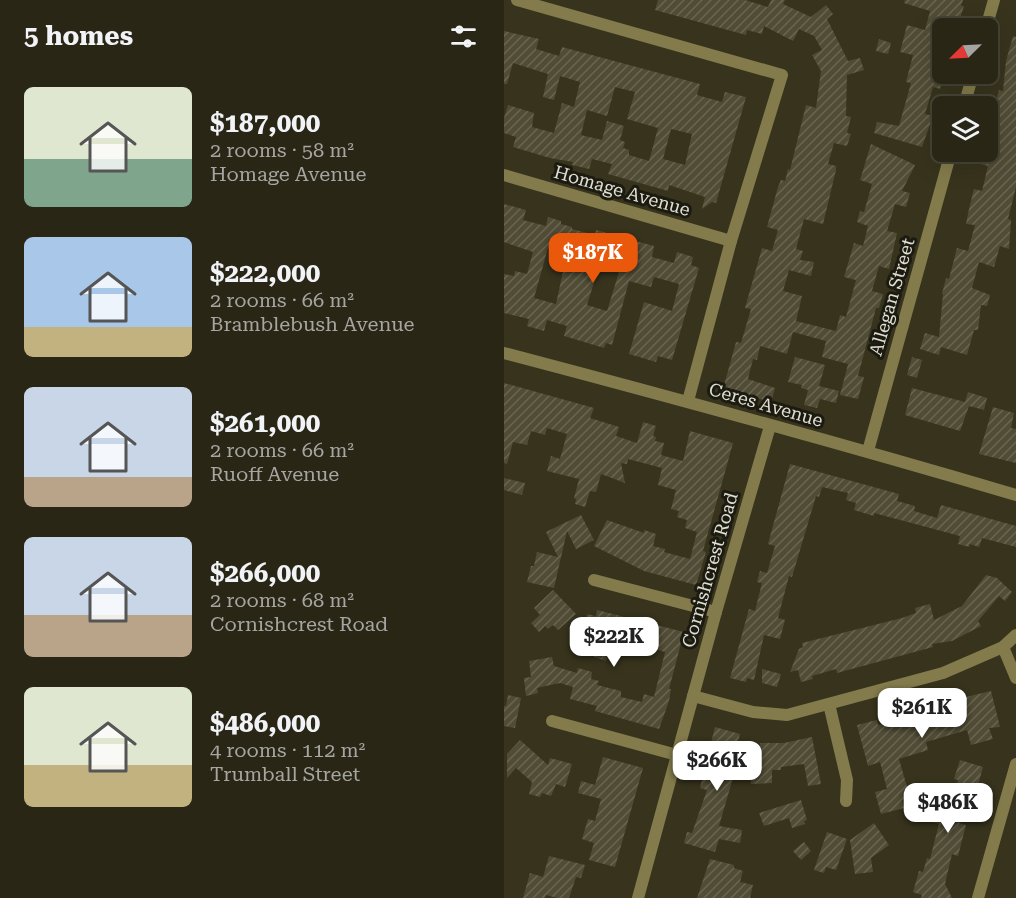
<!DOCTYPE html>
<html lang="en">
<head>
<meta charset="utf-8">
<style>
  :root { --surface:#292616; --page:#353223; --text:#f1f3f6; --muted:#a5a5a1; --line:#454335; --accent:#ea580c }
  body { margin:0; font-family:"Roboto Serif",serif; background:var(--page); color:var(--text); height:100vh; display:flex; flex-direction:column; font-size:22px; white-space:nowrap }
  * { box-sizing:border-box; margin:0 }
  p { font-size:20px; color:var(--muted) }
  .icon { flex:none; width:33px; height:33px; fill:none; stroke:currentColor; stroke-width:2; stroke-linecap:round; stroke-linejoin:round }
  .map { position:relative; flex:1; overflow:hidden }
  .panel { display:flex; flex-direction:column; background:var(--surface); width:504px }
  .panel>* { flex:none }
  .needle { width:39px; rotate:246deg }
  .tools { position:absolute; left:428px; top:18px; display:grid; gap:12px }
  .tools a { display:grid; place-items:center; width:66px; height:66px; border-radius:9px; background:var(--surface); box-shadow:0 6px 24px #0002,0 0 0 2px var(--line); font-size:30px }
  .price { position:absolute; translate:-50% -51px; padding:0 14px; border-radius:12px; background:#fff; color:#222; font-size:20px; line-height:39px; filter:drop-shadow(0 2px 3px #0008) }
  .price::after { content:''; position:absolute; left:50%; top:36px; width:18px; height:14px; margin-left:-9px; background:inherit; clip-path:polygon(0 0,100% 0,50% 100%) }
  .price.selected { background:var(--accent); color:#fff }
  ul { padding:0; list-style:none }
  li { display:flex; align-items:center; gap:18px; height:150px; padding:0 24px }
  li span { display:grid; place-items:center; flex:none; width:168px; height:120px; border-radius:9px; color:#555 }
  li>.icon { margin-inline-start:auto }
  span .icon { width:72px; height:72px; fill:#fffc; stroke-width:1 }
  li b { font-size:26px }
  h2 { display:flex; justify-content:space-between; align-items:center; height:72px; padding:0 24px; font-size:26px }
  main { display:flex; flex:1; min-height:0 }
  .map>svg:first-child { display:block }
</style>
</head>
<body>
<main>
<section class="panel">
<h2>5 homes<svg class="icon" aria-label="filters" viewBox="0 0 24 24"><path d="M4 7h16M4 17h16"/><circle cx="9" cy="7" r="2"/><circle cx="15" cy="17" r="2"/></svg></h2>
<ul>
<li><span style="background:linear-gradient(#dfe7d0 60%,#7fa58c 0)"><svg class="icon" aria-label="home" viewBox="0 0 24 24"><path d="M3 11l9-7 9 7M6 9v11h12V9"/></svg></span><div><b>$187,000</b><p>2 rooms · 58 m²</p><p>Homage Avenue</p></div></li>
<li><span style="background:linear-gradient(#a9c7e8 75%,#c2b280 0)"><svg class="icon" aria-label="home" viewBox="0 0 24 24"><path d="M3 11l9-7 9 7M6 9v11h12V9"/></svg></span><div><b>$222,000</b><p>2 rooms · 66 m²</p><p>Bramblebush Avenue</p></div></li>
<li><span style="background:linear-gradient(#c9d6e8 75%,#b9a48a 0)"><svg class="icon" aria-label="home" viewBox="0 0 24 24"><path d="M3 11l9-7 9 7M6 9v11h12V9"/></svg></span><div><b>$261,000</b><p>2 rooms · 66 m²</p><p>Ruoff Avenue</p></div></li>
<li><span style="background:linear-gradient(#c9d6e8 65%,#b9a48a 0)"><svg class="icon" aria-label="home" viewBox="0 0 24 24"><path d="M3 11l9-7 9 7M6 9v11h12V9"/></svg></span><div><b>$266,000</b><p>2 rooms · 68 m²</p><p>Cornishcrest Road</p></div></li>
<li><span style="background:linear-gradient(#dfe7d0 65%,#c2b280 0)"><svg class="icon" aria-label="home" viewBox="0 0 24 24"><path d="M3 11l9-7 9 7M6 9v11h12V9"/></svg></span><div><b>$486,000</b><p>4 rooms · 112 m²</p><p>Trumball Street</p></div></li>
</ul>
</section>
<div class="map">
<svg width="512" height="898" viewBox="0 0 512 898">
  <defs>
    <pattern id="building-hatch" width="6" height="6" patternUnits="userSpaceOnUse" patternTransform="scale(1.5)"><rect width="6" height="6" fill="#504c35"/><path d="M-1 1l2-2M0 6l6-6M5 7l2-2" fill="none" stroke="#696551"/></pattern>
  </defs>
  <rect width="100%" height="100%" fill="#37331d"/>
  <g fill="url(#building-hatch)" fill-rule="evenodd">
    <polygon points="154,0 241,0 264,7 267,0 281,0 279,4 307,17 322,5 329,14 323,19 344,61 356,58 360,70 343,75 342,116 347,117 343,133 347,134 343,146 330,143 324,164 332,166 332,170 319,224 300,219 292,249 299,251 296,260 310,262 307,276 285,270 279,291 298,296 292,321 332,331 336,315 342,317 352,280 340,277 350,243 359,246 364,226 353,222 356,211 360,212 368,184 356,180 367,144 411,165 398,191 406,193 402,207 391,204 383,231 393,233 385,269 375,266 368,291 379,294 375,308 372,308 354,376 360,377 354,399 336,395 344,364 318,357 322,341 289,332 283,354 256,346 253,360 249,359 244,379 271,388 267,402 219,389 232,342 237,343 247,309 241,308 258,248 268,251 274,230 263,227 274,187 277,180 281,181 284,169 286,170 302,105 312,108 317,71 308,55 318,50 310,36 295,29 289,41 260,26 258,34 243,30 242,35 151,10"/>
    <polygon points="401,0 459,0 457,6 460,6 453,28 438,28 438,74 440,75 436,89 429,87 421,114 429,116 418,147 370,133 373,122 395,126 407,83 402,82 409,55 396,52 403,25 421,30 426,11 400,3"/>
    <path d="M 0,31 L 35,39 L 32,49 L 55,56 L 58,47 L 196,84 L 193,95 L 218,102 L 221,92 L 242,97 L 212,203 L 208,202 L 198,209 L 201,197 L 165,185 L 164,191 L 104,174 L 108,164 L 88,159 L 85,169 L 68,165 L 69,162 L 46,158 L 9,147 L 12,137 L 0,133 L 0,118 L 4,105 L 30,113 L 28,127 L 50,133 L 58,103 L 70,107 L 76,82 L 56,76 L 50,100 L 39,97 L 44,74 L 9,63 L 3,84 L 0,84 ZM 111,87 L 131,92 L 123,119 L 154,128 L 145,161 L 125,155 L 125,150 L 119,148 L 121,142 L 116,140 L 120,126 L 103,121 L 98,140 L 77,135 L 83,110 L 103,116 ZM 167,129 L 188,134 L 181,165 L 159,159 Z"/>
    <polygon points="509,36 512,37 512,187 504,219 507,220 505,249 496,246 490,267 475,262 468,288 486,295 483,306 477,305 474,330 470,330 463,355 437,347 435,355 416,349 421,333 435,337 439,294 438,294 442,278 445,279 453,248 464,251 471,225 462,224 465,209 470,189 478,191 484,166 473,163 476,152 483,152 483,134 495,90 499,91 502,61"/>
    <polygon points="375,39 387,43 384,54 372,51"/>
    <path d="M 0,204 L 22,210 L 19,220 L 42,226 L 44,217 L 57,221 L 57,224 L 68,227 L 68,229 L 91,235 L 92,230 L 150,246 L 148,257 L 170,263 L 173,252 L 189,257 L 187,265 L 195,268 L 168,360 L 154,356 L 152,362 L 125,354 L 140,302 L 168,311 L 175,284 L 150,277 L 147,287 L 125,281 L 108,345 L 102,343 L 100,348 L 60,336 L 63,326 L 43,320 L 40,331 L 23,326 L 25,319 L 0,313 L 0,274 L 10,276 L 11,271 L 23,274 L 29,252 L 0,242 ZM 44,248 L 63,253 L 52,304 L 30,298 ZM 95,266 L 115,272 L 103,311 L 83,305 Z"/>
    <polygon points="291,357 321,365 315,386 335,391 332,403 316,399 313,408 300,405 304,390 297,388 298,385 284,382"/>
    <polygon points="408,357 418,360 413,378 403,375"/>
    <polygon points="0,383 90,408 86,418 115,427 112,436 133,443 139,422 152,426 149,436 152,437 151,441 160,443 157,455 179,461 186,431 229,443 199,551 202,552 192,585 140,571 90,546 103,520 140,533 140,530 152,534 149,546 161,549 160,552 186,559 193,532 181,528 183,520 173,517 175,511 167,509 172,490 154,485 158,468 124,459 123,464 117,463 121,483 97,474 92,492 86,491 81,507 71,504 72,499 70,498 75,479 43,471 47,456 56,459 63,434 43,428 41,435 27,431 23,445 9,442 3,464 0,463"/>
    <polygon points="408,388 461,402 464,392 483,398 480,410 465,406 456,431 401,415"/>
    <polygon points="489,407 510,413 507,428 512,429 512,463 475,454"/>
    <polygon points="286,464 395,494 393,501 411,506 410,511 433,518 437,505 512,526 512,547 478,538 475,547 466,544 465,547 454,544 456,536 370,513 370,516 350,510 352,503 342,500 344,493 318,487 315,497 312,496 288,577 285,576 274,618 281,620 276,639 260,635 250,680 243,678 242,682 226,678 245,609 251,611 258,583 253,582 256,571 263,573 271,546 264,544"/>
    <polygon points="0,478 21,483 18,495 0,490"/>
    <polygon points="77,515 90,540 72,549 63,531 50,588 23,582 27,566 30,566 33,552 54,557 42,532"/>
    <polygon points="482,575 493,578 508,592 501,601 495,596 474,621 477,626 448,641 428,644 429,647 333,673 332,669 308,676 309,679 297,682 294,670 286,672 295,649 299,647 298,643 398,618 412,613 411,608 426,604 430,620 458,606"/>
    <polygon points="49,590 72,614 54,630 49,625 44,629 41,626 35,632 27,623 36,615 30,608"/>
    <polygon points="93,610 180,632 165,689 167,689 165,701 155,729 91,711 93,706 66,699 69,687 56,683 37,687 33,688 34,693 22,696 20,678 27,677 25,661 48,657 50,666 73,673 74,668 88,672 87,679 95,681 93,685 117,691 117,697 138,702 140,694 150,697 161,652 109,637 102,661 90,657 92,651 74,646 72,640 77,619 81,623 83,614 92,616"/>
    <polygon points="258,669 277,674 273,687 258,683"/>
    <polygon points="487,691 496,727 485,728 489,739 467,745 463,730 422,742 424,750 395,759 405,794 400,795 401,799 398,800 400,808 377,814 371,792 383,789 376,762 364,766 353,725 373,720 374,725 405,717 403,712 415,709 417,716 439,710 437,703"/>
    <polygon points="4,695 17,698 11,728 0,726 0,706 2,706"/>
    <polygon points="211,727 236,734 233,745 238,747 215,826 238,830 236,843 215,839 211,852 180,843 183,832 188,833 203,790 196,788"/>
    <polygon points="308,737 317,784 304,786 300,764 277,767 277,770 268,770 268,783 247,784 247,749 255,751 256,743 280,743"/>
    <polygon points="16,740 44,765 46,758 68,764 61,787 52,784 47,796 38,793 36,797 25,794 28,782 12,768 3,778 3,754"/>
    <polygon points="99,757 139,768 111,867 85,860 90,843 78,839 84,819 91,821 97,799 74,793 77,781 91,785"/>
    <polygon points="456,760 479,767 471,796 464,794 455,823 462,825 454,856 448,854 441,884 448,898 417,898 418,895 409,892 415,871 419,872 423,858 426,859 435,824 429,822 433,805 438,806 440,798 448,801 454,780 450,779"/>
    <polygon points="297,800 303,820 300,821 301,824 288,828 285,818 260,826 255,813"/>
    <polygon points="370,823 385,845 367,858 369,872 351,874 346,840"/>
    <polygon points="323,832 343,839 332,870 322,867 320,873 310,870"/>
    <polygon points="300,842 307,851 297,860 289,851"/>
    <polygon points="45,856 81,865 77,878 72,877 65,898 53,898 42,895 41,898 19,898 26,873 39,877"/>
    <polygon points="206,859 230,865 230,868 239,871 236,882 249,885 246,898 193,898"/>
  </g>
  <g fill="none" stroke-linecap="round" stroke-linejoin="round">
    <g stroke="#837b4b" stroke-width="12">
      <polyline points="13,0 278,75 227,241 184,401"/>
      <polyline points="482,28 490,0"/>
      <polyline points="460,106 469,74"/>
      <polyline points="0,175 227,241"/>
      <polyline points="364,451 447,152"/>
      <polyline points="90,580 212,612"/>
      <polyline points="499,647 512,678"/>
      <polyline points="189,696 249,712 283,715 439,673 499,647 512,635"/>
      <polyline points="325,704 343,780 342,801"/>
      <polyline points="48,721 173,755"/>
      <polyline points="134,898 212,612 266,426"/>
      <polyline points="474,898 512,764"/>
    </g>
    <path stroke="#837b4b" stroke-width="12" d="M 0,353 C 171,398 342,445 512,495"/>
  </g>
  <g text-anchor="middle" stroke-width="6" stroke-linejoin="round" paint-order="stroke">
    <g font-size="18" fill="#e1dfd2" stroke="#1c1b11">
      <text transform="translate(118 191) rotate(16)" y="6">Homage Avenue</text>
      <text transform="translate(388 297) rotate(-74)" y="6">Allegan Street</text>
      <text transform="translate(262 405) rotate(16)" y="6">Ceres Avenue</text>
      <text transform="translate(206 570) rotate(-74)" y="6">Cornishcrest Road</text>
    </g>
  </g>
</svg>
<div class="tools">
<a><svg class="needle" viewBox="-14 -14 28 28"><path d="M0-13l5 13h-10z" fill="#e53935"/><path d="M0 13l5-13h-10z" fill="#a5a5a1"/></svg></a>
<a><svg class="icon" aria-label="layers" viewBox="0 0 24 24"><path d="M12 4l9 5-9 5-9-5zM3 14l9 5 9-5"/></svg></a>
</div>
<b class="price selected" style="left:89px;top:284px">$187K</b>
<b class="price" style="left:110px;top:668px">$222K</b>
<b class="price" style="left:418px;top:739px">$261K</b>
<b class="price" style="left:213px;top:792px">$266K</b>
<b class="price" style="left:444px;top:834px">$486K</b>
</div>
</main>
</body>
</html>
